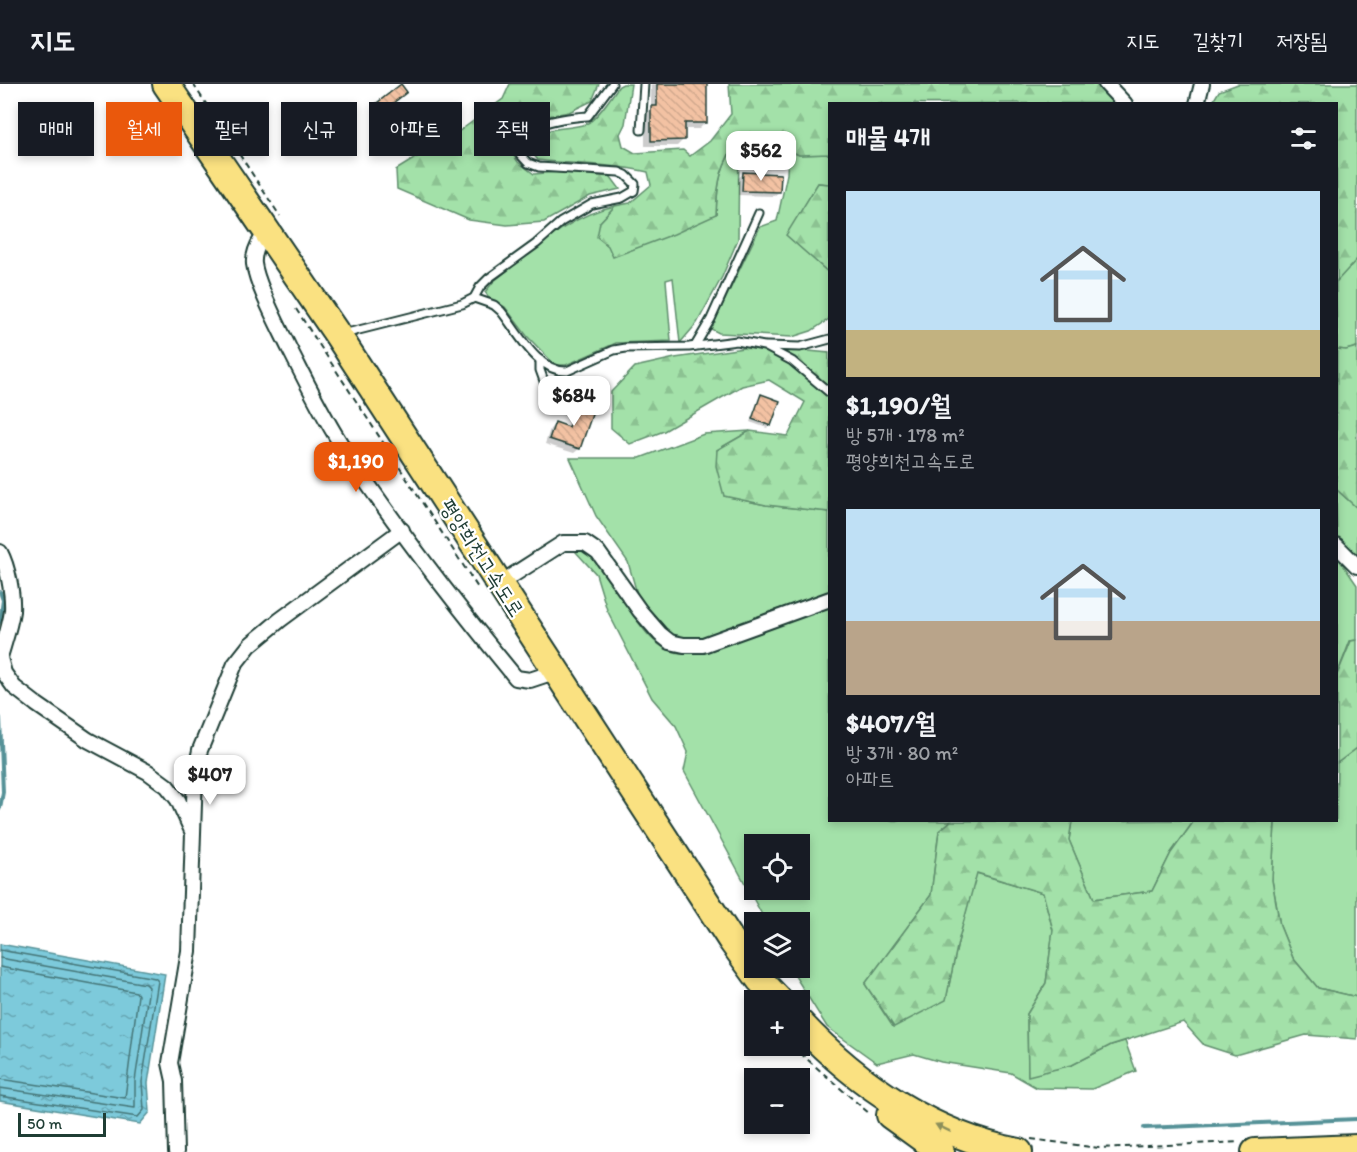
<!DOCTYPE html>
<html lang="ko">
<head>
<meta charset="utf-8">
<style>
  :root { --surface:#171b24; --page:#242831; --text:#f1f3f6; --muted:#9ea1a6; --line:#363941; --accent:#ea580c }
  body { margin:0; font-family:Itim,"Poor Story",sans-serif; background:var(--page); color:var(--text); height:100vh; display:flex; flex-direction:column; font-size:22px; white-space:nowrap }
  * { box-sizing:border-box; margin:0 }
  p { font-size:20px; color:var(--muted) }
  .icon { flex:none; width:33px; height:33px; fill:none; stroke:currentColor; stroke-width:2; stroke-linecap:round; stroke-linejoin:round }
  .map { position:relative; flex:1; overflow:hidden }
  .sheet { position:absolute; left:828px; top:18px; width:510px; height:720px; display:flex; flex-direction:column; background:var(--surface); border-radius:0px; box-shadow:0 3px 9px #0003 }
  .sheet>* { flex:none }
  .guide { position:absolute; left:18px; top:18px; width:570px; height:54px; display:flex; gap:12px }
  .controls { position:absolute; left:744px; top:750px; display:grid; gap:12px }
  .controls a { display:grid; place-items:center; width:66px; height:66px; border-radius:0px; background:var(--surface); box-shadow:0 3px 9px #0003; font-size:30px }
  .scale { position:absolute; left:18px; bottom:15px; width:88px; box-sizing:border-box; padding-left:6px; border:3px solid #1f3d34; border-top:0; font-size:16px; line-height:21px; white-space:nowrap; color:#1f3d34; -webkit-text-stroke:4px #fff; paint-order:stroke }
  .price { position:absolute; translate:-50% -51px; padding:0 14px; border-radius:12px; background:#fff; color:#222; font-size:20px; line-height:39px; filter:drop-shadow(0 2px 3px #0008) }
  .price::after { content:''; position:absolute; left:50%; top:36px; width:18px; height:14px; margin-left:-9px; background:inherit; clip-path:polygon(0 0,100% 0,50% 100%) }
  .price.on { background:var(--accent); color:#fff }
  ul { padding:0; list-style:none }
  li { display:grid; align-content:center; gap:12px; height:318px; padding:0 18px }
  li span { display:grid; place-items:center; height:186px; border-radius:0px; color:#555 }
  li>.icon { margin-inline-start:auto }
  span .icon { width:108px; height:108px; fill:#fffc; stroke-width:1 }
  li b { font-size:26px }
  h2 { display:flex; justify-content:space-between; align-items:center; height:72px; padding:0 18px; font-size:26px }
  .tag { padding:0 21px; border-radius:0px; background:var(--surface); box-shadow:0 3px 9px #0003; font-size:21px; line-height:54px }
  .tag.on { background:var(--accent); color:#fff }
  header { display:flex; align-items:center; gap:36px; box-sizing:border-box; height:84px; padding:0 30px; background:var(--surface); border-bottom:2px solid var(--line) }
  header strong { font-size:28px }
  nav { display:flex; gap:33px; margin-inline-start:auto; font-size:21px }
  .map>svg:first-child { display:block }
</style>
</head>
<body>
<header>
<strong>지도</strong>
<nav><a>지도</a><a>길찾기</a><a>저장됨</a></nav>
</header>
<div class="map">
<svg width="1357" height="1068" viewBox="0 0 1357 1068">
  <defs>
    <pattern id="forest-firs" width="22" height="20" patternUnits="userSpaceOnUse" patternTransform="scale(1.5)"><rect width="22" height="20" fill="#a3e1a9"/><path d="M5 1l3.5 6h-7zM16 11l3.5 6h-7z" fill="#8cc292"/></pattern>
    <pattern id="water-ripples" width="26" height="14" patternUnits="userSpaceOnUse" patternTransform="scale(1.5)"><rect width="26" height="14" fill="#7dcadb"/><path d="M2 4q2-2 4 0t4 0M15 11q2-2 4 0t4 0" fill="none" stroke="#66a5b2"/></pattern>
    <pattern id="building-back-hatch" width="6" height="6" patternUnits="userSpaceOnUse" patternTransform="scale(1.5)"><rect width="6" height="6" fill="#f3c2a3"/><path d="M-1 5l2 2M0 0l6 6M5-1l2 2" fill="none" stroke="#d0a88d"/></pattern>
  </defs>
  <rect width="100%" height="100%" fill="#fff"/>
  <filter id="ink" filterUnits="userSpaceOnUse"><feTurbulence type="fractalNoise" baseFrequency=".0167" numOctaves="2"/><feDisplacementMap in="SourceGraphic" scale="12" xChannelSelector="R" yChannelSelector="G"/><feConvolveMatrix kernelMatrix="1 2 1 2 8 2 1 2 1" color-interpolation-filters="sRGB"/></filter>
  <g filter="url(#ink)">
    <g fill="#a3e1a9" stroke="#618f6e" stroke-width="1.5" fill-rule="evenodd">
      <path d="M 739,54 L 738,155 L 722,193 L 697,239 L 680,259 L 673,194 L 666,196 L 671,257 L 616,259 L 566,281 L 555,281 L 527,252 L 505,223 L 490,215 L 485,208 L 494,197 C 530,170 568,131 615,122 L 600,138 L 716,131 C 717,100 720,81 739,54 Z"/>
      <polygon points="788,66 799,71 829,70 829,100 818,99 787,151 829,189 829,235 811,247 792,253 719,249 711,245 760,143 777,137 787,90"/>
      <polygon points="1357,175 1357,263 1346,266 1337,265 1336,197"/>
      <polygon points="750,347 717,366 724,412 766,421 829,428 829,508 767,529 708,552 689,556 672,554 660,543 638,513 628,478 596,432 570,374 640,374 704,350"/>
      <polygon points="1336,405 1357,424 1357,476 1337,454"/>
      <path d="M 578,463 C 582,465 587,467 591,470 C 619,492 638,565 680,569 C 685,569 693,567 698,567 L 829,520 L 830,736 L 951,737 L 939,747 L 931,811 L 865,900 L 893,943 L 946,915 L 958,858 L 976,789 L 1043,809 L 1053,846 L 1046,899 L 1027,930 L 1028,991 L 1072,981 L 1111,961 L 1125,957 L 1136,987 L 1092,1005 L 1037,1004 L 1011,989 L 941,978 L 914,970 L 877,979 L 827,943 L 790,884 L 800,884 L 800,838 L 766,838 L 684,687 L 688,668 L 676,642 L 652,614 L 607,526 L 596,490 L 575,467 ZM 754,760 L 800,760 L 800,806 L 754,806 Z"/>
      <polygon points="1337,472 1357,501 1357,556 1350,557 1337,591"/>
      <polygon points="1357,664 1357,913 1318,904 1293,874 1280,842 1272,796 1275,737 1336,736 1337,679"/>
      <polygon points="1072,737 1194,736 1194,737 1171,769 1152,807 1094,815 1069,756"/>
    </g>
    <g fill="url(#forest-firs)" stroke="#618f6e" stroke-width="1.5">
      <polygon points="510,0 599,0 592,17 569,28 548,32 523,43 510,55 510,66 518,78 534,90 558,88 611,93 620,105 590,112 544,138 507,141 469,136 397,105 396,86 461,46 503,15"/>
      <path d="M 623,0 L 631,0 L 625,40 L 620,50 L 623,62 L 635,69 L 683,66 L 690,72 L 710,57 L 731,30 L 729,0 L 1095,0 L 1117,19 L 830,20 L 829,70 L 799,71 L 757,52 L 741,51 C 721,80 717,96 716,131 L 674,150 L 613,173 L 608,162 L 597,153 L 600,138 L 615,122 L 630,119 L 651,101 L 648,88 C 611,79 575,81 538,76 L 526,62 C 547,38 560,48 586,40 C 597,36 612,11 619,2 Z"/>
      <polygon points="1238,0 1357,0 1357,175 1337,197 1336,20 1212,19 1219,7"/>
      <polygon points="818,99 829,100 829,189 786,151"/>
      <polygon points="757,262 829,269 829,428 766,421 724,412 716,382 717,366 750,347 788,352 805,318 769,296 742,302 664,347 630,360 611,344 611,308 635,283 675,274"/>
      <polygon points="1357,263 1357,424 1336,405 1337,265 1346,266"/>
      <polygon points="1357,556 1357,664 1337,679 1337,591 1351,557"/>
      <polygon points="951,737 1072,737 1069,756 1094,815 1152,807 1171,769 1194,737 1275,737 1272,796 1280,842 1293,874 1318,904 1357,913 1357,955 1306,951 1235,971 1204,961 1183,938 1111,961 1072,981 1028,992 1027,930 1046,899 1053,846 1043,809 977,789 958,858 946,916 894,943 865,900 931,811 939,747"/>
    </g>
    <polygon fill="url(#water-ripples)" stroke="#579298" stroke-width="1.5" points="0,860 165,890 148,999 150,1028 140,1040 0,1017"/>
    <g fill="#0003">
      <polygon points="651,0 705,0 706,38 699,45 683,45 683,56 677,62 645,62 645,30 651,24"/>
      <polygon points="403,10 380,28 375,23 378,20"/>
      <polygon points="743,90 779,108 774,112 738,111 738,94"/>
      <polygon points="761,312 770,341 767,344 750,338"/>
      <polygon points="579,318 593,323 579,365 574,369 545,360 550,345 555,340 567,344 574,323"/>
    </g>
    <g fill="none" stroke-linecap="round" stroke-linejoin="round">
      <g stroke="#457577" stroke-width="1.5">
        <polyline points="0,866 155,894 158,897 142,998 144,1026 138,1033 0,1012"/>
        <polyline points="0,874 146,900 149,903 135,997 135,1024 0,1004"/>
        <polyline points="0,883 136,908 138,911 125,1014 0,995"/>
      </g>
      <g stroke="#579298" stroke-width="4">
        <polyline points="0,508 3,516 0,538"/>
        <polyline points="0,634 3,708 0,724"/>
        <polyline points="1144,1044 1357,1035"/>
      </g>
    </g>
    <g fill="url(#building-back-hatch)" stroke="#1f3d34" stroke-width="1.5">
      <polygon points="401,0 407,8 383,27 377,19"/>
      <polygon points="657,0 707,0 707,39 685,39 685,56 651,57 651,22 657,22"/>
      <polygon points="743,88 781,90 780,108 742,107"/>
      <polygon points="761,310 780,317 771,342 752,335"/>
      <polygon points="578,316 595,322 580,365 549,355 555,338 569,343"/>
    </g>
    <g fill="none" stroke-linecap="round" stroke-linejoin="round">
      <g stroke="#1f3d34" stroke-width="11">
        <g id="lane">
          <polyline points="641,46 644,0"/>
          <path d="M 474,214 L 494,221 L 501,227 C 518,248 537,288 567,287 L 614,266 L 626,264 L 689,263 L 737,257 L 764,262 L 792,277 L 830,309"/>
          <path d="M 343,250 L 462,220 L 474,214 L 480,203 L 489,194 L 536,160 L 561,138 L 592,120 L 622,114 L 634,107 L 635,100 L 626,91 L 619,88 L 539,83 L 528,79 L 517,67 C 523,37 563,34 588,32 L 612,0"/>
          <polyline points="695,262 711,235 759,129"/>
          <polyline points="766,262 800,263 830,255"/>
          <polyline points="540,276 540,286 549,311"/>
        </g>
      </g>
      <g stroke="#1f3d34" stroke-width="18">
        <g id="street">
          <polyline points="1106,0 1125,20"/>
          <polyline points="1197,20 1202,0"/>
          <path d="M 262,154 C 257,162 253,171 254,180 C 257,202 279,243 289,264 C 307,299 324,335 346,368 C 398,446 456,521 516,594 L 530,596 L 545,591"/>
          <polyline points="1336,461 1357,482"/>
          <path d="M 0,468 C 8,483 13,510 12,527 C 10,542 4,559 0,573"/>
          <polyline points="499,500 563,459 585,459 598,468 640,527 660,550 670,558 684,561 703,561 830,515"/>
          <polyline points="0,574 4,589 14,603 36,620 88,656 148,688 167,702 178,716 192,747"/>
          <polyline points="176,1068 174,997 170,979 189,867 195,690 200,666 235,580 250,561 280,536 402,446"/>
        </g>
      </g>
      <g stroke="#1f3d34" stroke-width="30">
        <g id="highway">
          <polyline points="166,0 337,250 731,856 760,896 779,916"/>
          <path d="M 800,939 C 858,1001 934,1052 1019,1068"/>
          <polyline points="890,1031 941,1068"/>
          <polyline points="1255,1068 1357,1064"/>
        </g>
      </g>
      <g stroke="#1f3d34" stroke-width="2" stroke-dasharray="6 4.5" stroke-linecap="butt">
        <polyline points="193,0 280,132"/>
        <polyline points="296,225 478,504"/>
        <polyline points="792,962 871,1031"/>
        <polyline points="1031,1055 1099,1064 1240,1058"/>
      </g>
      <use href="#lane" stroke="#fff" stroke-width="7"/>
      <use href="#street" stroke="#fff" stroke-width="14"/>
      <use href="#highway" stroke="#fae181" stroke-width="26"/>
    </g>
    <defs><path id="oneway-solid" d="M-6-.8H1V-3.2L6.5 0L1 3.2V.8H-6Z" transform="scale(1.5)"/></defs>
    <use fill="#8c8f5a" href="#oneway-solid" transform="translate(943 1044) rotate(-154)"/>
  </g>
  <g text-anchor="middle" stroke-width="4.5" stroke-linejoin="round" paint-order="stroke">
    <g font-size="21" fill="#1f3d34" stroke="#fff">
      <text transform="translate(482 474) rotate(57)" y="7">평양희천고속도로</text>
    </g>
  </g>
</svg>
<div class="controls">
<a><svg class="icon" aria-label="locate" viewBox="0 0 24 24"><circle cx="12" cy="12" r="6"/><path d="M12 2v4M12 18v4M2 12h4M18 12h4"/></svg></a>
<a><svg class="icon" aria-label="layers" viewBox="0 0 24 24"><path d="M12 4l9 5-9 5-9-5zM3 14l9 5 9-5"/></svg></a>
<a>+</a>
<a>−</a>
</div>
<div class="scale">50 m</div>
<b class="price" style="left:761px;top:98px">$562</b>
<b class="price" style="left:574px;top:343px">$684</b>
<b class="price on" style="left:356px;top:409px">$1,190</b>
<b class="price" style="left:210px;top:722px">$407</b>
<div class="guide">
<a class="tag">매매</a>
<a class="tag on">월세</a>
<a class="tag">필터</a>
<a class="tag">신규</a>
<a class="tag">아파트</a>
<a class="tag">주택</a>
</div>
<section class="sheet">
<h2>매물 4개<svg class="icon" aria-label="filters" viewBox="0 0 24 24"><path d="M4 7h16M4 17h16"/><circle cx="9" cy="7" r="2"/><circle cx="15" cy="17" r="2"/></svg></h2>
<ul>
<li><span style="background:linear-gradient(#bfe0f5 75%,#c2b280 0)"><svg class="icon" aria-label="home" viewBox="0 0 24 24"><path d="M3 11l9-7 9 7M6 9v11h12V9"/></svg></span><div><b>$1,190/월</b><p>방 5개 · 178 m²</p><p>평양희천고속도로</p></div></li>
<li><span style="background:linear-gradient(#bfe0f5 60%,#b9a48a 0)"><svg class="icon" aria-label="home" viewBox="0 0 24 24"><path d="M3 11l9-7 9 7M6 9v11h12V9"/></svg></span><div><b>$407/월</b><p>방 3개 · 80 m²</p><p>아파트</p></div></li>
</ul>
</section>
</div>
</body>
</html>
